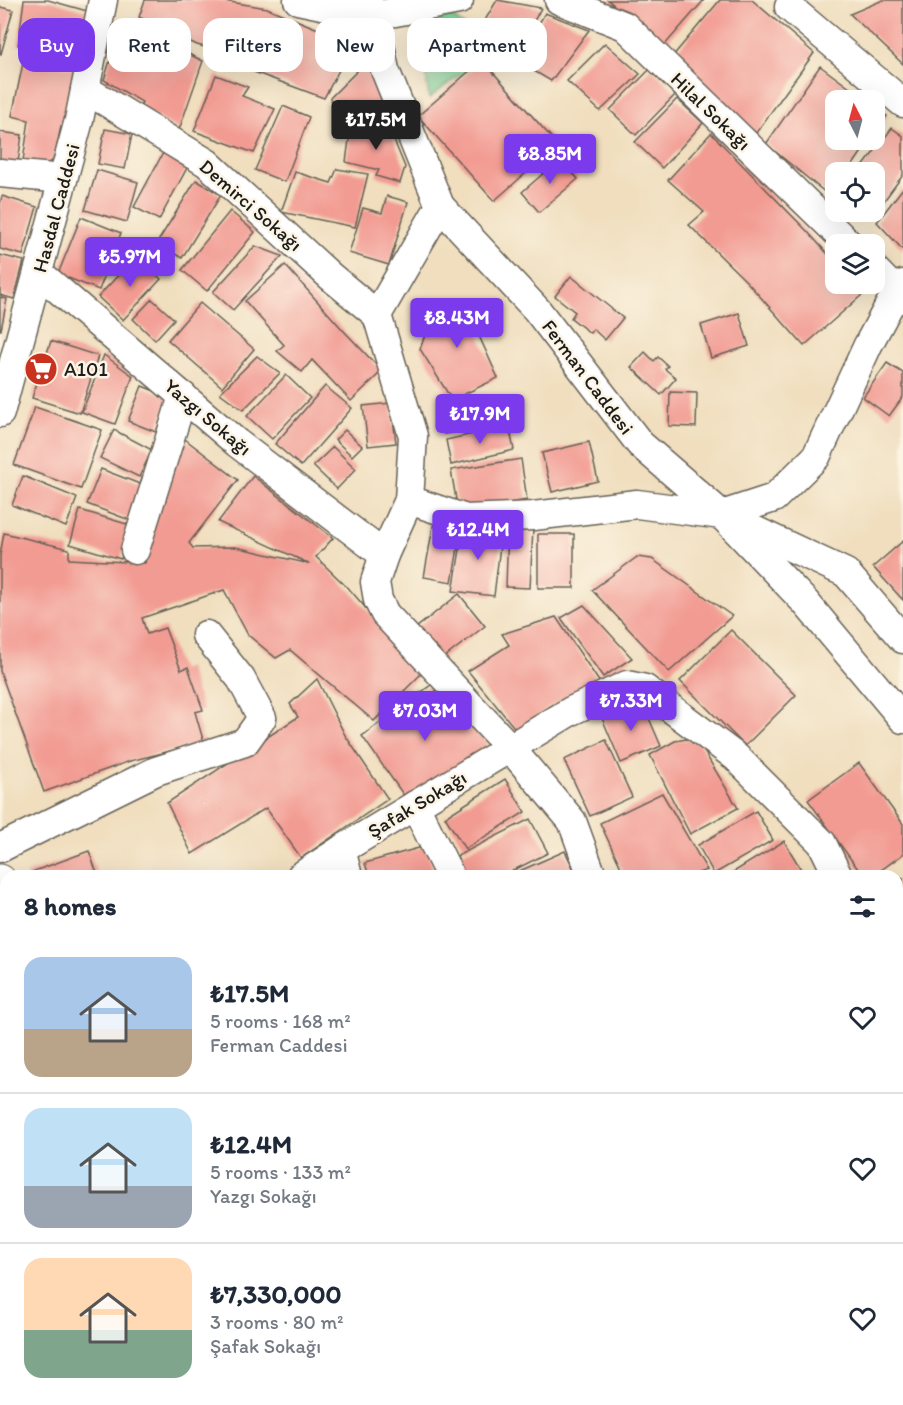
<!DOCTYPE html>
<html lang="en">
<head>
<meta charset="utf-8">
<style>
  :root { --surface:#fff; --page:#f2f2f3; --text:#1f2937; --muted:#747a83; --line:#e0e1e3; --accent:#7c3aed }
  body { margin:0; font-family:Itim,sans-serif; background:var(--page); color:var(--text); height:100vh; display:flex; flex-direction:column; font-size:22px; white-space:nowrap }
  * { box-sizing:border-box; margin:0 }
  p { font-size:20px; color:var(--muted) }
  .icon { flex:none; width:33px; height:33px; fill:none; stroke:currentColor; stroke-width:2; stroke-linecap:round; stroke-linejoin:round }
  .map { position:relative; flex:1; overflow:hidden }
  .details { position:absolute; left:0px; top:870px; width:903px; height:536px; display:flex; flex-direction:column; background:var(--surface); border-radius:18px 18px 0 0; box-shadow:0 6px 24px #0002 }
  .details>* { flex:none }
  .banner { position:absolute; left:18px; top:18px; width:600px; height:54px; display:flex; gap:12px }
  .needle { width:39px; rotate:354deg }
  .fabs { position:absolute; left:825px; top:90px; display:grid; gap:12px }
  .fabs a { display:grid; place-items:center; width:60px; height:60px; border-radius:12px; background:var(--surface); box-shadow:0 6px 24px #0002; font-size:30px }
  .price { position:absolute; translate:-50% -51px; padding:0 14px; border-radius:6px; background:var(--accent); color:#fff; font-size:20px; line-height:39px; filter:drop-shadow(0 2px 3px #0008) }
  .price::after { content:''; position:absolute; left:50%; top:36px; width:18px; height:14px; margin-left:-9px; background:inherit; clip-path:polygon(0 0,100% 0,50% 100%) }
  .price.selected { background:#222; color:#fff }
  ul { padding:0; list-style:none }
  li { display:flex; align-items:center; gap:18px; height:150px; padding:0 24px }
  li+li { border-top:2px solid var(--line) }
  li span { display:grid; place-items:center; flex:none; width:168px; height:120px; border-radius:18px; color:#555 }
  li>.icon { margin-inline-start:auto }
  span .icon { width:72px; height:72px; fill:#fffc; stroke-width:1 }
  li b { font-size:26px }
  h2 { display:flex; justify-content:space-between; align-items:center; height:72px; padding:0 24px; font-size:26px }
  .tag { padding:0 21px; border-radius:18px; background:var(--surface); box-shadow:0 6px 24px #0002; font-size:21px; line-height:54px }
  .tag.selected { background:var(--accent); color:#fff }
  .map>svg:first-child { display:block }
</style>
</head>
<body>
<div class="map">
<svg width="903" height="1405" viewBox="0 0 903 1405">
  <rect width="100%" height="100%" fill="#fcf5e5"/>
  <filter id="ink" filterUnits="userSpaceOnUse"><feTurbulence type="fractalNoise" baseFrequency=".0167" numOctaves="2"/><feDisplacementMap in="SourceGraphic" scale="12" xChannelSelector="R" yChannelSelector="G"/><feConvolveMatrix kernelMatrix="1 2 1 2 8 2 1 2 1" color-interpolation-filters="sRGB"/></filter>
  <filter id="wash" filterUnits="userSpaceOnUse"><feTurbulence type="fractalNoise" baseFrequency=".008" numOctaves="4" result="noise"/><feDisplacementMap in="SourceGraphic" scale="24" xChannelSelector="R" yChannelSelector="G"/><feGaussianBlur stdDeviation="1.35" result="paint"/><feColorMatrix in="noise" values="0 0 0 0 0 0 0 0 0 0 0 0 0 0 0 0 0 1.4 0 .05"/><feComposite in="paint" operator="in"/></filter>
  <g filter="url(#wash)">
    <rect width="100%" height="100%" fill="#f0debe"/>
    <polygon fill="#77cf94" stroke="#4a7658" stroke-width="1.5" points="446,13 469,29 451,51 469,68 429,98 420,25"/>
    <g id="blocks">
      <g fill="#f29b93">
        <polygon points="24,0 48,0 87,11 81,51 18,45"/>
        <polygon points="145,0 217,0 267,8 318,29 349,45 343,55 346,57 324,98 246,69 252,59 197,45 139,17"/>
        <polygon points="497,0 541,8 516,54 478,32"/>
        <polygon points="608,0 704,0 663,47"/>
        <polygon points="720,0 752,0 814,53 756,133 672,57"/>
        <polygon points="883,0 903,0 903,64 850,14"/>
        <polygon points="0,7 13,10 1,54 0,54"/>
        <polygon points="545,13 589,30 551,81 517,61"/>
        <polygon points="122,22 203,61 179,130 140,108 142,102 104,80"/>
        <polygon points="469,34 484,46 468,63 454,49"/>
        <polygon points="605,43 640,74 600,111 567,81"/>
        <polygon points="24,58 77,69 65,127 61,126 54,160 41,167 23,161 29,120 12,116"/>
        <polygon points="482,60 558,145 494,201 418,116"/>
        <polygon points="367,61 389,120 338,117 330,98"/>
        <polygon points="820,66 866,100 836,100 836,140 870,140 848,172 836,172 836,192 832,198 766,144"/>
        <polygon points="651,68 677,93 636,135 610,110"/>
        <polygon points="216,75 248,87 242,96 275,109 254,153 194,131"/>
        <polygon points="677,99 703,123 662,168 635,142"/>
        <polygon points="283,106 309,117 285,182 255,170"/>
        <polygon points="874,107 887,116 874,133"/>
        <polygon points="351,125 388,126 405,167 400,183 376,176 379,170 346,162"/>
        <polygon points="892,128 903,136 903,175 872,217 865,212 874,212 874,172 859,172"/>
        <polygon points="105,129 132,134 125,169 98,164"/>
        <polygon points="0,132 22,135 17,169 0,166"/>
        <polygon points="711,133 806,230 836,263 836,284 854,284 863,294 804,346 747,282 689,225 704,212 668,180"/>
        <polygon points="163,153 188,166 159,220 134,207"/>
        <polygon points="560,159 578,179 539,212 522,192"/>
        <polygon points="337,169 368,174 355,227 281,212 295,172 331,183"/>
        <polygon points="97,170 138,182 127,222 85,210"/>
        <polygon points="196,180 221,195 182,258 157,243"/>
        <polygon points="903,188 903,250 877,222"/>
        <polygon points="2,196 37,207 23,255 0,249 0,204"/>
        <polygon points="387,196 408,202 389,265 349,253 363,208 382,213"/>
        <polygon points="230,211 255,232 207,291 182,270"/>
        <polygon points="81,217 121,233 99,290 58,274"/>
        <polygon points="255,246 282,256 233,310 213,292"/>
        <polygon points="0,255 24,261 14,299 0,295"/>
        <polygon points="136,256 161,279 123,320 98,297"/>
        <polygon points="285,265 343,330 382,371 351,401 312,360 302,372 277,351 284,345 245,301"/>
        <polygon points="571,276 623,318 605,340 593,329 590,333 571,318 575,312 555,296"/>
        <polygon points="0,297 7,299 1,330 0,330"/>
        <polygon points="152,299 174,319 155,340 133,319"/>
        <polygon points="472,300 480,338 498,378 452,400 420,349 437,302"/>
        <polygon points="200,303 254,349 222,387 168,340"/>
        <polygon points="739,313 749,346 711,358 701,325"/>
        <polygon points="51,341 98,356 80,413 32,398"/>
        <polygon points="645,352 654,361 658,357 668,366 665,369 676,378 661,395 631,367"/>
        <polygon points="104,355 133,376 115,424 82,412"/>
        <polygon points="257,356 280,373 243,410 220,393"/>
        <polygon points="887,363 903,373 903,397 889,416 863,397"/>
        <polygon points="286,375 310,398 272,439 247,416"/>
        <polygon points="142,386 170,397 156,432 128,421"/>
        <polygon points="325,386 352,408 301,466 275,444"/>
        <polygon points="670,392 697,393 696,427 669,426"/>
        <polygon points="497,398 502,423 444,434 439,411"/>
        <polygon points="391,403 396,443 368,446 363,406"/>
        <polygon points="35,407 102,430 81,489 14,465"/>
        <polygon points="509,426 514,450 451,465 446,440"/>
        <polygon points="114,430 152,450 139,477 100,458"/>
        <polygon points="345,430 362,446 352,456 335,440"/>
        <polygon points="181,436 238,480 189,543 193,548 235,547 310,564 218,522 253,476 333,538 316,557 351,591 422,673 374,721 290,650 276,658 248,635 224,590 142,618 147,634 165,628 181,670 188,667 203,710 195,712 204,743 130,761 44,792 0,671 0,555 4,533 69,549 69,559 145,563 155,518"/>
        <polygon points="589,442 598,481 552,492 542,453"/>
        <polygon points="333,447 356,469 337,489 313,466"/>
        <polygon points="521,459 527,500 458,511 451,470"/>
        <polygon points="101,469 145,486 132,521 87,504"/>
        <polygon points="23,476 77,498 66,527 12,505"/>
        <polygon points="80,510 130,525 121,559 70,544"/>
        <polygon points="433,526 461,531 452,582 424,577"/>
        <polygon points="464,526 502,529 494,596 453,591"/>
        <polygon points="508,527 533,528 530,588 506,587"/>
        <rect x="538" y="534" width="36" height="54"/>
        <polygon points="903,541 903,600 873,567"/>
        <polygon points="637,557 652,559 732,616 669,672 592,590"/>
        <polygon points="459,594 485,626 441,660 416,628"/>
        <polygon points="584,605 632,658 603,677 561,618"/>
        <polygon points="556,617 602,686 551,706 517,731 468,671 509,645 502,634"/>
        <polygon points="731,630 796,695 745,746 680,681"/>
        <polygon points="317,679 345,735 388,799 301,858 266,808 192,854 167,803 298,717 290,704"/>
        <polygon points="435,682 488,742 486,753 407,800 362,736"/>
        <polygon points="642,702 661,746 621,763 602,718"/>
        <polygon points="687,739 699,743 738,808 690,834 650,755 675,741"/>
        <polygon points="606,740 632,797 590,816 564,760"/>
        <polygon points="859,763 903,824 903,854 873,876 863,876 808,800"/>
        <polygon points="505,779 525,812 465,849 445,817"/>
        <polygon points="662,793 707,870 690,876 625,876 600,823"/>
        <polygon points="756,811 773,840 714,874 698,845"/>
        <polygon points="530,819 548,853 502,876 462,876 453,858"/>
        <polygon points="784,841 805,876 727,876"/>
        <polygon points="426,846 435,876 369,876 365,863"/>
        <polygon points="89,851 98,876 26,876 26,874"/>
        <polygon points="565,851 577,876 508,876"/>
        <polygon points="903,878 903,956 897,942 897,880"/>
        <polygon points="903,976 903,1007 902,1007 897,987 897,977"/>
        <rect x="897" y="1159" width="6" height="31"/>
        <polygon points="903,1196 903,1229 897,1230 897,1197"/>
        <polygon points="903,1234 903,1270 897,1271 897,1235"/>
        <polygon points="903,1282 903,1322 897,1323 897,1283"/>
        <polygon points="897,1357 903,1377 903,1405 839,1405 832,1400 897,1400"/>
        <polygon points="355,1400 356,1405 323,1405 323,1404"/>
        <polygon points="417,1400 425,1400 426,1405 388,1405"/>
        <polygon points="449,1400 492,1400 494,1405 450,1405"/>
        <polygon points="500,1400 547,1400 548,1405 502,1405"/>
        <polygon points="591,1400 651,1400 652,1402 651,1405 594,1405"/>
        <polygon points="659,1400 704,1400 706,1405 656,1405 660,1403"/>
        <polygon points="705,1400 739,1400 740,1405 706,1405"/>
      </g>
    </g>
  </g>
  <g filter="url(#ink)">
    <use href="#blocks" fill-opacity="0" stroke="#666055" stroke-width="1.5"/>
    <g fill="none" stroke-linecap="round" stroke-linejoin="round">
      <g stroke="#666055" stroke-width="31">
        <g id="minor">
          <polyline points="298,0 374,16 459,0"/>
          <polyline points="367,0 374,16 385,70 440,206 537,310 640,444 722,515 806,603 903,719"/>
          <polyline points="559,0 625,26 849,244"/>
          <polyline points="789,7 903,103"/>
          <polyline points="85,89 207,163 330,276 377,315"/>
          <polyline points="0,173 63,179"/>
          <polyline points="440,206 377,315 413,436 409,500 384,555 375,582 378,600 385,614 511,749 572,821 592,876"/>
          <polyline points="874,269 903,299"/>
          <polyline points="38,272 237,443 384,555"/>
          <polyline points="0,413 79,120 103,0"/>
          <polyline points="409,500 466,519 533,516 637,504 722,515 846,573 903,639"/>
          <polyline points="722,515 774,498 816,457 868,345 897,291 903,284"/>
          <polyline points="135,550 183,396"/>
          <polyline points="415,805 450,876"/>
          <polyline points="0,848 156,771 245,742 262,718 241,679 206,635"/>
          <polyline points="341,850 348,876"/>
          <polyline points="301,876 341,850 571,711 627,685 645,689 736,757 822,843 838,876"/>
          <polyline points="897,1043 903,1059"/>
          <polyline points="127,1400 127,1405"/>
          <polyline points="798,1400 805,1405"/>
          <polyline points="10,1404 59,1400"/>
          <polyline points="756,1405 762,1400"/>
        </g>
      </g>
      <g stroke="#666055" stroke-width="35">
        <g id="major">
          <polyline points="0,881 6,901"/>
          <polyline points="0,991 6,1019"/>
          <polyline points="0,1233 6,1182"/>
          <polyline points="10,1405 10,1400"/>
        </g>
      </g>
      <use href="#minor" stroke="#fff" stroke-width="28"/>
      <use href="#major" stroke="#fff" stroke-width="33"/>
    </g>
  </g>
  <defs>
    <g id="supermarket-disc" transform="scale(1.725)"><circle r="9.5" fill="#c8321e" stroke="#fcf5e5"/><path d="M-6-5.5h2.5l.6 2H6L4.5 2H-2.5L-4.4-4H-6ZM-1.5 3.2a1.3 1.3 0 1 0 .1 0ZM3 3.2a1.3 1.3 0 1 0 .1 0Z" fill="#fff"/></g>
  </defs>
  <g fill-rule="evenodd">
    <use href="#supermarket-disc" x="41" y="369"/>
  </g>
  <g text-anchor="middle" stroke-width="5" stroke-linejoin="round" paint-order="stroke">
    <g font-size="20" fill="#1c1c1c" stroke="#fcf5e5">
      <text transform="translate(711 111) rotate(44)" y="7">Hilal Sokağı</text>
      <text transform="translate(251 205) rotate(41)" y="7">Demirci Sokağı</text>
      <text transform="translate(56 208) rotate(-75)" y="7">Hasdal Caddesi</text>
      <text transform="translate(588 377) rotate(53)" y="7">Ferman Caddesi</text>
      <text transform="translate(208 417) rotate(40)" y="7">Yazgı Sokağı</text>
      <text transform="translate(417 804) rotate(-31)" y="7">Şafak Sokağı</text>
    </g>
    <g font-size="20" fill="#1c1c1c" stroke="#fcf5e5" text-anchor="start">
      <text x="64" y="376">A101</text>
    </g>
  </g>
</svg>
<div class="fabs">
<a><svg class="needle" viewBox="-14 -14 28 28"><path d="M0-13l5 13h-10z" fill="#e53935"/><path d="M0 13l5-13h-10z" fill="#747a83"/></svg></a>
<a><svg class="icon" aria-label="locate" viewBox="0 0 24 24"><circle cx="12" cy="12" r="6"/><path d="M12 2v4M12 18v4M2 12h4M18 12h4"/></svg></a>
<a><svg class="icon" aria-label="layers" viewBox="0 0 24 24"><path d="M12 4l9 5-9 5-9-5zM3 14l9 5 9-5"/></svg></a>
</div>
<b class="price selected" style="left:376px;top:151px">₺17.5M</b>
<b class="price" style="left:550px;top:185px">₺8.85M</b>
<b class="price" style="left:130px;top:288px">₺5.97M</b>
<b class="price" style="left:457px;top:349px">₺8.43M</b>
<b class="price" style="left:480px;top:445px">₺17.9M</b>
<b class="price" style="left:478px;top:561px">₺12.4M</b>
<b class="price" style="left:631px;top:732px">₺7.33M</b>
<b class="price" style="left:425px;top:742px">₺7.03M</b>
<div class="banner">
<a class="tag selected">Buy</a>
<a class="tag">Rent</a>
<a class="tag">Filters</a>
<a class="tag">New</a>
<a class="tag">Apartment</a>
</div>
<section class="details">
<h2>8 homes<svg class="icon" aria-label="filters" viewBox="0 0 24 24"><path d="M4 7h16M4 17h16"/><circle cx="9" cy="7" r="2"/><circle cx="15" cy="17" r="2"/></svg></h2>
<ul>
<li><span style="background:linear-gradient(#a9c7e8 60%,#b9a48a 0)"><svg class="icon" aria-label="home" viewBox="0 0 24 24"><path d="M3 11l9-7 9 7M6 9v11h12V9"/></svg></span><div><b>₺17.5M</b><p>5 rooms · 168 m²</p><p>Ferman Caddesi</p></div><svg class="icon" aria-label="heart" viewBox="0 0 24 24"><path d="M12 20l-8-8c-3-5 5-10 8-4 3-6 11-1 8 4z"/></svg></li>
<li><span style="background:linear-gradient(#bfe0f5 65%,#9aa5b1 0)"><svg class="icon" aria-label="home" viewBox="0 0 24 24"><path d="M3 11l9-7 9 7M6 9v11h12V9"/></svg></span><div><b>₺12.4M</b><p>5 rooms · 133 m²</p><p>Yazgı Sokağı</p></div><svg class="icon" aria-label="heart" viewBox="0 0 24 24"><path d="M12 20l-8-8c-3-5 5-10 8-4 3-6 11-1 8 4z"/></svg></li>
<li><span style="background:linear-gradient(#ffd9b3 60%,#7fa58c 0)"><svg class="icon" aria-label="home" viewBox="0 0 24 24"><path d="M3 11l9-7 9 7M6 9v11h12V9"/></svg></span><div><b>₺7,330,000</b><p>3 rooms · 80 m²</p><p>Şafak Sokağı</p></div><svg class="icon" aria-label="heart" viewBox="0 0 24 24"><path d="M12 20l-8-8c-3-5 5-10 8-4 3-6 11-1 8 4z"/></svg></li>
</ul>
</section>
</div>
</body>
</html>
